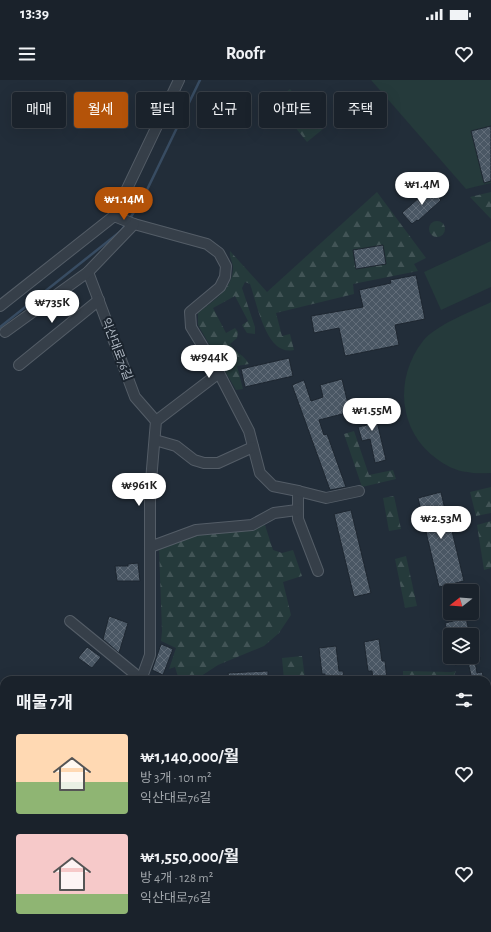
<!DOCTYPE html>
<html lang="ko">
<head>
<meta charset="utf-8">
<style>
  :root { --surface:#1a222b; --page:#232a33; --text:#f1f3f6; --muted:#9fa4a9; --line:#383f47; --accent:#b45309 }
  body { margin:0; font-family:"Alegreya Sans","Noto Sans KR",sans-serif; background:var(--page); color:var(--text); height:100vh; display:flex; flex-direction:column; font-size:15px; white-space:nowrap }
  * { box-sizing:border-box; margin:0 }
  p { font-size:13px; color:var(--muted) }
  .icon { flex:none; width:22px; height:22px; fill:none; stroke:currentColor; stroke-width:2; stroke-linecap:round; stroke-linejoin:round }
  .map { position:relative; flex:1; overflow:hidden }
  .panel { position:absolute; left:0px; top:596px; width:491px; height:256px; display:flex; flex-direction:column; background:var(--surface); border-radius:12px 12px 0 0; box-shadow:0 4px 16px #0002,0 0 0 1px var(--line) }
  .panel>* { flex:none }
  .hud { position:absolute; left:12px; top:12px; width:467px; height:36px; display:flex; gap:8px }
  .needle { width:26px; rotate:253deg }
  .controls { position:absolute; left:443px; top:504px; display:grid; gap:8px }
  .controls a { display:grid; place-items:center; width:36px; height:36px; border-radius:4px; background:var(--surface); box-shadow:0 4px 16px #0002,0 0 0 1px var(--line); font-size:20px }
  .price { position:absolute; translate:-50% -34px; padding:0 9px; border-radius:14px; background:#fff; color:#222; font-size:13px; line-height:26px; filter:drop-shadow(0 1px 2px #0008) }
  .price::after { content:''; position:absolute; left:50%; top:24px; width:12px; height:9px; margin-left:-6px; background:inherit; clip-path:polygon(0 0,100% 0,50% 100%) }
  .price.active { background:var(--accent); color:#fff }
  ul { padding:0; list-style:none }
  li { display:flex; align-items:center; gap:12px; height:100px; padding:0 16px }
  li span { display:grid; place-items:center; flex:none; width:112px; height:80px; border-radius:4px; color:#555 }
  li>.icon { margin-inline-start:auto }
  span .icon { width:48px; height:48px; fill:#fffc; stroke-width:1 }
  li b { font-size:17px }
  h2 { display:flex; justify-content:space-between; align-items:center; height:48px; padding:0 16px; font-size:17px }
  .tag { padding:0 14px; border-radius:4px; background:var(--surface); box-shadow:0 4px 16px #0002,0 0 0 1px var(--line); font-size:14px; line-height:36px }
  .tag.active { background:var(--accent); color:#fff }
  .status { display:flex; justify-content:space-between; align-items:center; height:28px; padding:0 20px; background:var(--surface); direction:ltr }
  .status svg { height:11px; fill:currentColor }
  header { display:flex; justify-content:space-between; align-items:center; height:52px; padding:0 16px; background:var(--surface); font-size:18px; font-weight:600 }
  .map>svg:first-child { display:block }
</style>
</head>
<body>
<div class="status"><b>13:39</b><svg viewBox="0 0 49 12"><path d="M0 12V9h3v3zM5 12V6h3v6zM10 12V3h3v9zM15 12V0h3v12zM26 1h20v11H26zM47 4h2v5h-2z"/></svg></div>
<header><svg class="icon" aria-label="menu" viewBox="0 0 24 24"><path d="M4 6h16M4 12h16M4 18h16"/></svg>Roofr<svg class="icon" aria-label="heart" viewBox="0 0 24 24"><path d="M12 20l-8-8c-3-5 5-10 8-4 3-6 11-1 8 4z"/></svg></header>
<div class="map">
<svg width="491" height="852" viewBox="0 0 491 852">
  <defs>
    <pattern id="forest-firs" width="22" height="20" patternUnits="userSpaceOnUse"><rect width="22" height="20" fill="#253a3b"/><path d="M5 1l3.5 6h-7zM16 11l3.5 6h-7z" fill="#425456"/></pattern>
    <pattern id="building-cross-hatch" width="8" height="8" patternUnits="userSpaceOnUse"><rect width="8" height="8" fill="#4a5764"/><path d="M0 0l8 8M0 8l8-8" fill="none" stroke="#626d79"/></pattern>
  </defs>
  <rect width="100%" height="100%" fill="#222d39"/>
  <g fill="url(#forest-firs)">
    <polygon points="290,9 323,49 307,62 274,21"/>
    <path d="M 377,112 L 426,178 L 414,184 L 418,191 L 353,204 L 354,214 L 276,233 L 282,256 L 290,254 L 294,270 C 266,277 257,223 250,204 L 245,202 L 242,208 L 255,247 L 255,254 L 247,253 L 242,245 L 248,241 L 235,216 L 213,228 L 226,253 L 235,248 L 238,252 L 237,258 L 230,264 C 235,272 244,275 249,284 L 237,286 L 243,309 L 236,310 L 198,245 L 198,233 C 213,221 234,209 233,186 C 232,181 229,177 230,171 L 267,212 Z"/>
    <polygon points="491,112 491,139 470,117"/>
    <circle cx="437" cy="149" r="8"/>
    <polygon points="354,351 369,395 393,390 396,399 362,407 344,354"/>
    <polygon points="491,407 491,433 476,436 470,412"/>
    <polygon points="394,416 401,449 389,451 383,418"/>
    <polygon points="491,441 491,488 484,490 477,445"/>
    <polygon points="264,442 273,470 282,473 293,470 302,496 283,502 291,535 279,553 264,566 218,585 195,600 179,600 175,587 169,589 176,568 161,561 162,551 159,469 195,453"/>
    <polygon points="406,476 417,526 405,528 395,479"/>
    <polygon points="302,576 305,598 284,600 282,578"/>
    <polygon points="403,591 451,592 456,591 452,600 403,600"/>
    <polygon points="487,657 491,676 491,691 488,692 491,702 491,785 487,779"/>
  </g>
  <g fill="#253a3b">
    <polygon points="371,0 491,0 491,103 466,109"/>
    <polygon points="491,161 491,207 441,230 424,192"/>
    <path d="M 491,222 L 491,393 C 483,393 475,394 467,392 C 456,391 445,385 437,379 C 398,351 394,298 423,261 C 437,244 471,232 491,222 Z"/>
  </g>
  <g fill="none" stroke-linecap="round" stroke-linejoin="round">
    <g stroke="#384c62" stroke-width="2.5">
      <polyline points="129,140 145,114 200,0"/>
      <polyline points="0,247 121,151 126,144"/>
    </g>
  </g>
  <g fill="url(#building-cross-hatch)" stroke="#1d2630">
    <polygon points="491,46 491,101 484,103 471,51"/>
    <polygon points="430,108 441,120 418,141 417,140 412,144 402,133"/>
    <polygon points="383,165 386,184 356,189 353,170"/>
    <polygon points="416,195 425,239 395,245 399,265 345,276 339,248 314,253 311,236 363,227 359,210 391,203 390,200"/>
    <polygon points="289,278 293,296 245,307 241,289"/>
    <polygon points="342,299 350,332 319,340 324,355 327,354 346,407 330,410 292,305 304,300 311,321 323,317 320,305"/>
    <polygon points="372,320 386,380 375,383 370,359 362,361 358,347 367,345 361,323"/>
    <polygon points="441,412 450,452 452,451 464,501 439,507 418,418"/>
    <polygon points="351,430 371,513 354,517 334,434"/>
    <polygon points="138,483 140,501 117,501 115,486 128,486 128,484"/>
    <polygon points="109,536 128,543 119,573 103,559"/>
    <polygon points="466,538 470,555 448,555 445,543"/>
    <polygon points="379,559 382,581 385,581 387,600 373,600 372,591 368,591 364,562"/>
    <polygon points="161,564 173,569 163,595 152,590"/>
    <polygon points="336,566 339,591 343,591 344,600 326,600 325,594 322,594 319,568"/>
    <polygon points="87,567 101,577 92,588 78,578"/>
    <polygon points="453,577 480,577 480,580 475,581 477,593 482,592 484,600 472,600 468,582 455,585"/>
    <polygon points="268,591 268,600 229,600 228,593"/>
  </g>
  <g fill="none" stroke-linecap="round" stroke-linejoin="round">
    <g stroke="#545d67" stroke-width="12">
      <g id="minor">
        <polyline points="114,136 134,144 207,164 219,173 226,186 225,197 220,207 190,232 191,247 219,293 249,351 260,393 273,406 298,411 298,439 318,491"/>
        <polyline points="88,192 135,317 156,341"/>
        <polyline points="0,226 114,136 179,0"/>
        <polyline points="5,252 88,192 134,144"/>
        <polyline points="19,285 99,220"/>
        <polyline points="155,360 176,366 194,380 204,383 218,383 253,367"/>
        <polyline points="298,411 326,418 359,411"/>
        <polyline points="150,467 196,450 252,445 274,433 297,430"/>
        <polyline points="70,541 141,599"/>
        <polyline points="141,600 150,575 150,413 156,341 219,293"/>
        <polyline points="0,822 4,829"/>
        <polyline points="15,848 18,852"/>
        <polyline points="181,848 188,852"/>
        <polyline points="53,852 55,848"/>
        <polyline points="210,852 212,848"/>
        <polyline points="326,852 336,849 344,852"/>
      </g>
    </g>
    <use href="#minor" stroke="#363f49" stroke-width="10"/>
  </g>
  <g text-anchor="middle" stroke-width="4" stroke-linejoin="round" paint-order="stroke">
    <g font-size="12" fill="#b1bac5" stroke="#1b242e">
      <text transform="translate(117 269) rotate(69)" y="4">익산대로76길</text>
    </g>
  </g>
</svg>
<div class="controls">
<a><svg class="needle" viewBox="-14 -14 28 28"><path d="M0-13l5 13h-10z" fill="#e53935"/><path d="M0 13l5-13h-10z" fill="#9fa4a9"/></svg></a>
<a><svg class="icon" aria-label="layers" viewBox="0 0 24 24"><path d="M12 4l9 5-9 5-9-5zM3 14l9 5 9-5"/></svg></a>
</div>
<b class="price" style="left:422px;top:126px">₩1.4M</b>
<b class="price active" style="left:124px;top:141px">₩1.14M</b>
<b class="price" style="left:52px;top:244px">₩735K</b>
<b class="price" style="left:209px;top:299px">₩944K</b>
<b class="price" style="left:372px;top:352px">₩1.55M</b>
<b class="price" style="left:139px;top:427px">₩961K</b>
<b class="price" style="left:441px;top:460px">₩2.53M</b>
<div class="hud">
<a class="tag">매매</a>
<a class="tag active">월세</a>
<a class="tag">필터</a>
<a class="tag">신규</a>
<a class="tag">아파트</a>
<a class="tag">주택</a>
</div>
<section class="panel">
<h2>매물 7개<svg class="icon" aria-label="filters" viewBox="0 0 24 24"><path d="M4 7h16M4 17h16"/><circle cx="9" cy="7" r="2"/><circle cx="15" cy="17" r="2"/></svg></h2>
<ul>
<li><span style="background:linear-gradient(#ffd9b3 60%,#8fb573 0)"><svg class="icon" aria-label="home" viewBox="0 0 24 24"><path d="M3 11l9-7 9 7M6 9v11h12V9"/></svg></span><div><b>₩1,140,000/월</b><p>방 3개 · 101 m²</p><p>익산대로76길</p></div><svg class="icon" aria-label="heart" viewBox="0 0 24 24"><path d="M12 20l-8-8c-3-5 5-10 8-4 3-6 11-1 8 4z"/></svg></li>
<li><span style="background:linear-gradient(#f6c9c9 75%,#8fb573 0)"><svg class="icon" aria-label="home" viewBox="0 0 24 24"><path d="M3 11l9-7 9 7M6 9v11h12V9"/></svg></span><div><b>₩1,550,000/월</b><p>방 4개 · 128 m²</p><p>익산대로76길</p></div><svg class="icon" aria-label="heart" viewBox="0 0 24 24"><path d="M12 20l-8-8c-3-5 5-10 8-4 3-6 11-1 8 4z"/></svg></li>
</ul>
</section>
</div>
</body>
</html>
